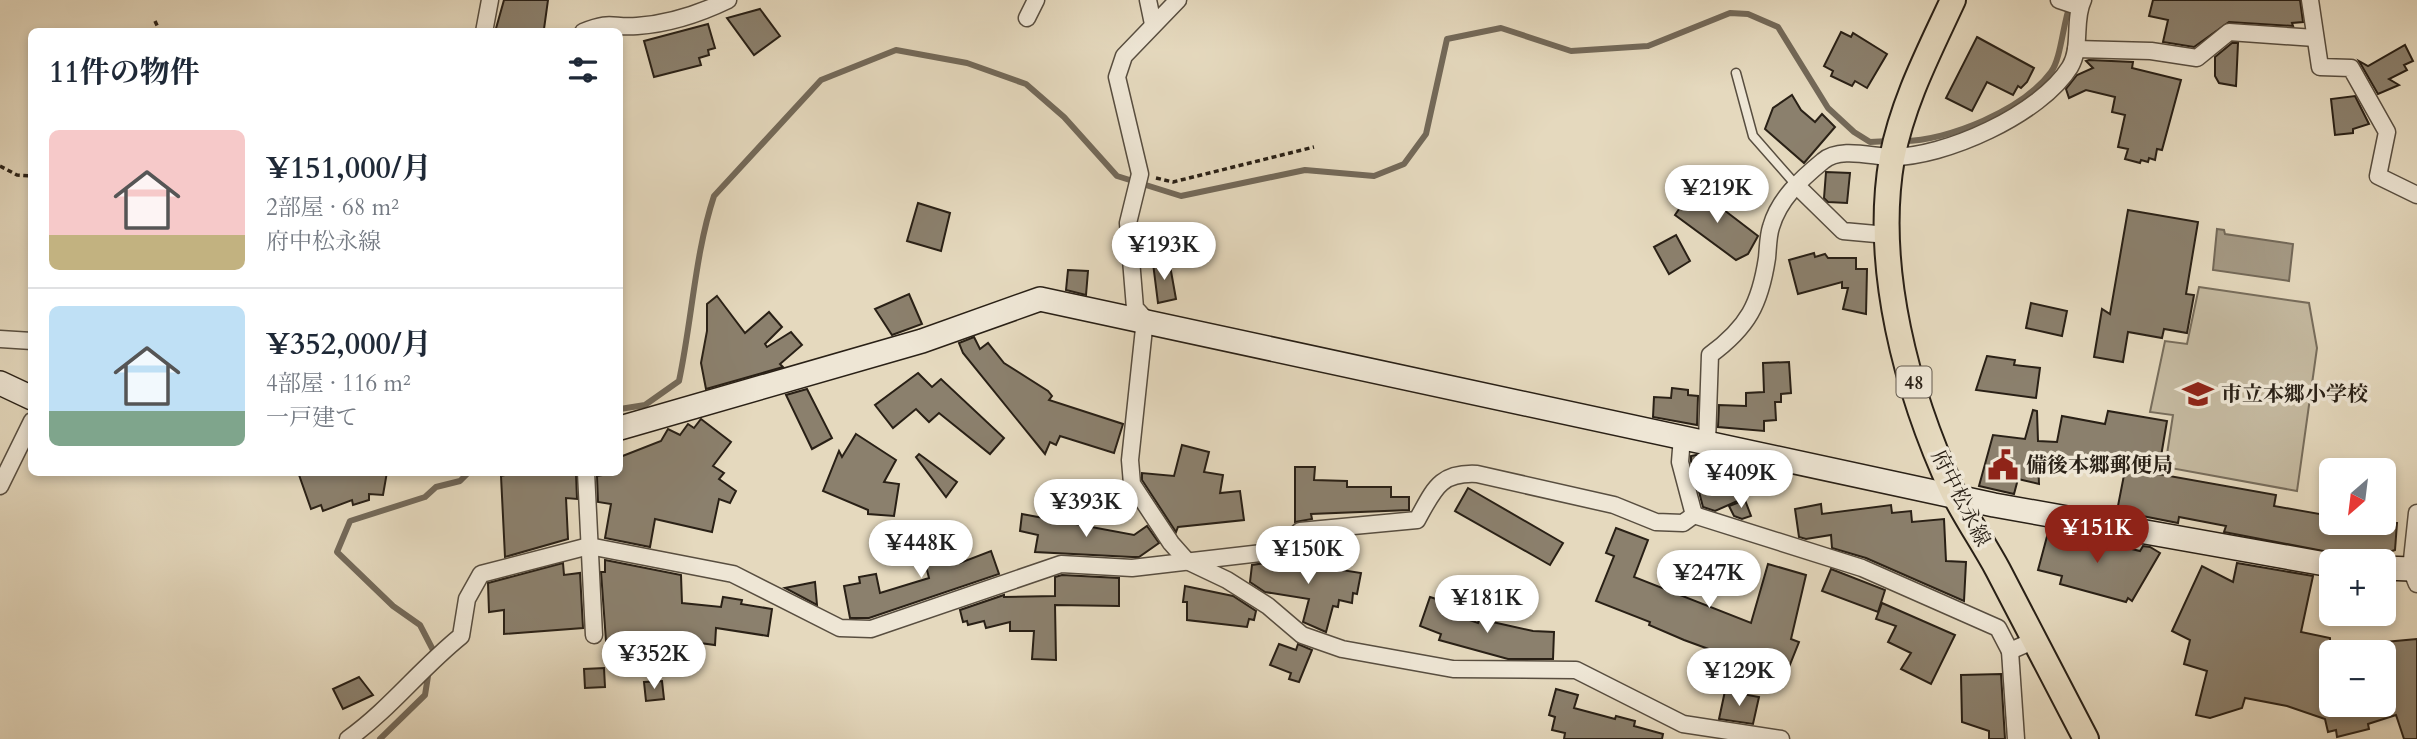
<!DOCTYPE html>
<html lang="ja">
<head>
<meta charset="utf-8">
<style>
  :root { --surface:#fff; --page:#f2f2f3; --text:#1f2937; --muted:#747a83; --line:#e0e1e3; --accent:#8f2418 }
  body { margin:0; font-family:Cardo,"Noto Serif JP",serif; background:var(--page); color:var(--text); height:100vh; display:flex; flex-direction:column; font-size:26px; white-space:nowrap }
  * { box-sizing:border-box; margin:0 }
  p { font-size:23px; color:var(--muted) }
  .icon { flex:none; width:38px; height:38px; fill:none; stroke:currentColor; stroke-width:2; stroke-linecap:round; stroke-linejoin:round }
  .map { position:relative; flex:1; overflow:hidden }
  .details { position:absolute; left:28px; top:28px; width:595px; height:448px; display:flex; flex-direction:column; background:var(--surface); border-radius:10px; box-shadow:0 4px 10px #0003 }
  .details>* { flex:none }
  .needle { width:46px; rotate:208deg }
  .buttons { position:absolute; left:2319px; top:458px; display:grid; gap:14px }
  .buttons a { display:grid; place-items:center; width:77px; height:77px; border-radius:10px; background:var(--surface); box-shadow:0 4px 10px #0003; font-size:35px }
  .price { position:absolute; translate:-50% -60px; padding:0 16px; border-radius:24px; background:#fff; color:#222; font-size:23px; line-height:46px; filter:drop-shadow(0 2px 4px #0008) }
  .price::after { content:''; position:absolute; left:50%; top:42px; width:21px; height:16px; margin-left:-10px; background:inherit; clip-path:polygon(0 0,100% 0,50% 100%) }
  .price.current { background:var(--accent); color:#fff }
  ul { padding:0; list-style:none }
  li { display:flex; align-items:center; gap:21px; height:175px; padding:0 21px }
  li+li { border-top:2px solid var(--line) }
  li span { display:grid; place-items:center; flex:none; width:196px; height:140px; border-radius:10px; color:#555 }
  li>.icon { margin-inline-start:auto }
  span .icon { width:84px; height:84px; fill:#fffc; stroke-width:1 }
  li b { font-size:30px }
  h2 { display:flex; justify-content:space-between; align-items:center; height:84px; padding:0 21px; font-size:30px }
  .map>svg:first-child { display:block }
</style>
</head>
<body>
<div class="map">
<svg width="2417" height="739" viewBox="0 0 2417 739">
  <rect width="100%" height="100%" fill="#e5d9be"/>
  <filter id="stains"><feTurbulence type="fractalNoise" baseFrequency=".00286" numOctaves="4"/><feColorMatrix values="0 0 0 0 .2 0 0 0 0 .09 0 0 0 0 .02 0 0 0 .5 -.17"/></filter>
  <radialGradient id="worn" r=".72"><stop offset=".6" stop-color="#630" stop-opacity="0"/><stop offset="1" stop-color="#630" stop-opacity=".3"/></radialGradient>
  <polygon fill="#c5baa1" stroke="#776d5c" stroke-width="2" points="2199,287 2309,303 2317,348 2297,491 2165,467 2173,415 2150,412 2165,341 2187,344"/>
  <polygon fill="#a59a85" stroke="#736959" stroke-width="2" points="2217,229 2224,230 2225,234 2293,244 2289,281 2213,270"/>
  <g fill="none" stroke-linecap="round" stroke-linejoin="round">
    <g stroke="#736959" stroke-width="6">
      <path d="M 1903,141 C 1948,141 2023,110 2051,72 C 2061,59 2063,23 2070,5"/>
      <path d="M 620,409 L 645,405 L 679,381 C 692,320 695,253 714,196 L 821,80 L 896,50 L 967,63 L 1026,84 L 1064,117 L 1117,176 L 1181,196 L 1305,170 L 1374,176 L 1404,164 L 1426,134 L 1447,39 L 1501,28 L 1571,51 L 1648,46 L 1730,13 L 1748,14 L 1778,27 L 1828,108 L 1854,132 L 1870,142 L 1889,141"/>
      <polyline points="432,656 433,650 420,625 393,606 337,552 350,521 425,497 436,487 460,481 469,472"/>
      <polyline points="380,739 425,695 429,670"/>
    </g>
  </g>
  <g fill="#8b806d" stroke="#292016" stroke-width="2">
    <polygon points="504,0 548,0 544,29 495,32"/>
    <polygon points="2153,0 2300,0 2303,22 2292,23 2293,26 2229,22 2194,47 2163,42 2168,20 2149,16"/>
    <polygon points="760,9 780,36 754,55 727,18"/>
    <polygon points="708,24 715,48 708,50 709,55 699,58 701,65 654,77 644,41"/>
    <polygon points="1841,32 1851,37 1853,33 1887,54 1867,88 1855,81 1852,86 1831,76 1833,71 1824,66"/>
    <polygon points="1977,37 2034,68 2027,82 2021,88 2018,86 2013,95 1987,82 1972,111 1946,98"/>
    <polygon points="2232,43 2238,43 2236,86 2219,83 2215,76 2215,57"/>
    <polygon points="2405,45 2413,61 2404,65 2407,70 2389,79 2399,85 2378,94 2359,61 2368,66"/>
    <polygon points="2089,60 2133,62 2132,68 2181,80 2162,150 2157,149 2155,160 2149,158 2148,162 2141,160 2140,163 2125,159 2128,149 2118,147 2125,115 2112,112 2115,97 2086,90 2069,98 2066,89 2077,75 2093,68 2086,61"/>
    <polygon points="1792,95 1801,110 1815,122 1822,114 1835,127 1804,163 1765,129 1773,108"/>
    <polygon points="2355,96 2369,124 2353,129 2353,133 2335,135 2331,99"/>
    <polygon points="1826,172 1850,173 1847,203 1828,202 1824,198"/>
    <polygon points="1694,187 1758,236 1748,254 1736,260 1675,215"/>
    <polygon points="918,203 950,213 941,251 907,241"/>
    <polygon points="2128,210 2198,222 2186,294 2194,295 2187,333 2164,329 2162,338 2128,332 2123,362 2094,357 2102,309 2110,314"/>
    <polygon points="1676,235 1690,261 1669,274 1654,247"/>
    <polygon points="1814,253 1815,257 1825,254 1828,258 1856,258 1856,269 1867,269 1866,314 1843,309 1848,288 1842,288 1842,282 1798,294 1789,260"/>
    <polygon points="1169,260 1176,299 1158,303 1153,263"/>
    <polygon points="1068,270 1088,271 1086,295 1066,290"/>
    <polygon points="909,294 922,324 892,335 875,309"/>
    <polygon points="717,296 745,333 769,312 782,327 765,344 767,347 791,332 802,345 780,364 783,367 706,389 701,363 707,331 707,304"/>
    <polygon points="2031,303 2067,311 2062,336 2026,328"/>
    <polygon points="974,337 980,349 988,343 1004,363 1048,391 1052,396 1049,400 1123,424 1114,453 1060,436 1056,445 1050,442 1045,454 963,353 959,343"/>
    <polygon points="1987,356 2015,360 2014,365 2040,368 2036,398 1976,390"/>
    <polygon points="1789,362 1791,393 1781,394 1781,402 1775,402 1776,420 1764,421 1764,431 1718,427 1719,405 1746,406 1746,393 1764,392 1763,363"/>
    <polygon points="918,373 932,387 941,379 1004,438 990,454 939,413 929,422 916,409 893,428 875,405"/>
    <polygon points="1672,388 1688,390 1688,395 1698,396 1697,425 1653,417 1654,397 1671,398"/>
    <polygon points="807,389 832,438 812,449 786,395"/>
    <polygon points="2033,410 2037,411 2038,441 2057,442 2062,416 2105,424 2108,411 2167,421 2158,474 2276,495 2274,506 2331,516 2331,523 2397,523 2395,550 2376,557 2339,554 2224,532 2226,526 2179,517 2178,523 2117,511 2125,470 2074,461 2038,456 2039,484 2018,479 2014,494 1979,486 1993,435 2025,439"/>
    <polygon points="701,419 731,442 713,466 724,473 719,479 736,491 730,503 719,499 712,532 655,519 650,547 605,538 611,504 598,502 597,476 620,472 620,457 661,441 668,429 680,435 688,424 694,428"/>
    <polygon points="856,434 896,460 884,482 899,484 894,516 868,514 868,510 823,491 839,451 842,457"/>
    <polygon points="1182,445 1209,452 1204,472 1223,475 1220,493 1240,491 1244,520 1178,527 1176,532 1142,480 1142,473 1174,476"/>
    <polygon points="919,454 957,482 946,497 916,457"/>
    <polygon points="1696,455 1721,460 1724,476 1732,473 1742,499 1715,511 1703,507 1691,461 1691,456"/>
    <polygon points="1295,467 1315,467 1314,480 1347,481 1347,487 1391,487 1391,497 1409,497 1409,510 1311,514 1312,519 1295,522"/>
    <polygon points="298,472 387,472 383,495 369,494 369,500 353,505 352,500 323,511 321,505 311,509"/>
    <polygon points="517,472 573,472 576,474 577,499 566,498 568,539 505,557 501,476"/>
    <polygon points="1468,488 1563,543 1550,565 1455,511"/>
    <polygon points="1745,500 1751,516 1742,519 1734,516 1729,506"/>
    <polygon points="1821,504 1822,514 1891,505 1892,513 1911,511 1912,522 1944,519 1946,561 1966,562 1964,601 1866,558 1832,548 1831,535 1806,539 1799,537 1795,509"/>
    <polygon points="1022,514 1134,535 1147,526 1159,543 1139,557 1132,557 1035,552 1038,535 1020,531"/>
    <polygon points="1616,528 1648,540 1634,577 1751,623 1768,564 1806,575 1791,639 1799,642 1785,677 1684,640 1649,625 1650,622 1596,601 1614,556 1606,553"/>
    <polygon points="2049,529 2140,551 2143,546 2150,547 2160,553 2132,601 2128,598 2126,602 2060,584 2062,576 2038,570"/>
    <polygon points="951,533 960,563 991,551 999,574 869,618 850,618 844,586 860,583 859,577 876,574 880,593 929,578 920,542"/>
    <polygon points="1293,556 1317,560 1316,566 1361,573 1357,594 1353,593 1352,603 1339,600 1338,607 1333,606 1326,632 1303,622 1309,599 1265,592 1250,582 1252,565 1293,559"/>
    <polygon points="605,560 681,575 682,603 721,607 723,597 742,600 741,604 772,609 768,636 716,628 715,645 685,641 606,641 601,572 605,572"/>
    <polygon points="563,563 564,575 580,573 583,628 504,634 504,610 489,612 488,583"/>
    <polygon points="2237,563 2313,576 2301,632 2330,638 2331,705 2384,705 2384,701 2388,700 2387,695 2390,693 2384,659 2386,658 2385,642 2417,639 2417,739 2404,739 2396,715 2368,724 2369,729 2337,737 2336,730 2328,732 2325,719 2287,706 2245,698 2242,708 2210,718 2196,715 2207,671 2184,664 2190,640 2172,631 2202,566 2233,582"/>
    <polygon points="1831,569 1885,590 1878,612 1822,591"/>
    <polygon points="1062,575 1119,578 1119,606 1055,605 1056,660 1032,659 1034,631 1010,631 1010,622 986,628 984,621 968,625 967,621 963,622 960,610 1004,595 1004,597 1055,596 1055,577"/>
    <polygon points="815,582 817,605 785,588"/>
    <polygon points="1185,586 1233,596 1256,611 1254,620 1249,619 1247,627 1187,620 1187,602 1183,602"/>
    <polygon points="1430,597 1449,603 1446,612 1478,623 1479,619 1533,631 1554,632 1553,659 1508,659 1439,640 1441,634 1420,626"/>
    <polygon points="1882,603 1955,635 1931,684 1901,669 1911,653 1888,642 1896,626 1876,619"/>
    <polygon points="1279,644 1296,650 1298,644 1312,650 1299,682 1289,679 1291,673 1270,665"/>
    <polygon points="604,668 605,687 585,688 584,669"/>
    <polygon points="2001,674 2005,739 1989,739 1989,731 1962,722 1961,675"/>
    <polygon points="359,677 373,695 343,709 333,689"/>
    <polygon points="662,681 664,699 646,701 644,682"/>
    <polygon points="1556,689 1578,695 1574,708 1615,719 1616,716 1635,721 1634,726 1663,734 1662,739 1564,739 1565,733 1552,730 1555,717 1549,715"/>
    <polygon points="1725,691 1759,697 1753,724 1719,719"/>
  </g>
  <g fill="none" stroke-linecap="round" stroke-linejoin="round">
    <g stroke="#584e40" stroke-width="11">
      <polyline id="lane" points="1736,73 1753,136 1796,185"/>
    </g>
    <g stroke="#584e40" stroke-width="19">
      <g id="street">
        <polyline points="1148,0 1153,24"/>
        <polyline points="1178,0 1124,56 1117,77 1140,174 1128,223 1135,308 1145,319 1130,460 1132,484 1171,543 1187,561 1227,580 1268,606 1302,635 1342,649 1453,669 1576,670 1683,724 1781,739"/>
        <polyline points="2059,0 2080,7"/>
        <polyline points="2310,0 2320,67 2351,68 2387,132 2378,176 2417,195"/>
        <polyline points="1027,18 1036,0"/>
        <polyline points="484,32 490,0"/>
        <path d="M 583,32 C 612,20 611,28 637,26 C 667,24 701,13 728,0"/>
        <polyline points="2076,49 2151,51 2197,58 2229,32 2315,38"/>
        <polyline points="1796,185 1843,231 1887,235"/>
        <polyline points="0,339 32,341"/>
        <path d="M 1707,442 L 1710,355 C 1748,327 1760,304 1767,258 C 1768,248 1768,236 1771,227 C 1779,199 1801,179 1823,161 C 1839,147 1870,156 1890,157 C 1944,158 2041,114 2070,67 C 2082,47 2073,20 2083,0"/>
        <polyline points="586,472 594,635"/>
        <polyline points="0,486 32,421"/>
        <polyline points="2417,513 2411,569 2417,584"/>
        <polyline points="1694,515 1862,568 1998,628 2010,651 2035,640"/>
        <polyline points="2010,651 2016,739"/>
        <path d="M 348,739 C 390,709 420,669 461,636 L 467,599 L 481,574 L 589,546 L 733,574 L 840,628 L 871,629 L 1061,564 L 1132,568 L 1279,551 L 1300,531 L 1417,520 C 1434,490 1439,472 1477,474 L 1614,505 L 1656,522 L 1683,523 L 1694,515 L 1680,462 L 1682,437"/>
      </g>
    </g>
    <g stroke="#292016" stroke-width="26">
      <g id="secondary">
        <polyline points="0,383 32,398"/>
        <polyline points="620,428 922,341 1040,299 1994,505 2331,565"/>
        <polyline points="2384,568 2411,569"/>
      </g>
    </g>
    <g stroke="#292016" stroke-width="28">
      <path id="primary" d="M 1953,0 C 1929,52 1903,101 1892,158 C 1873,267 1907,393 1953,492 C 1966,518 1984,544 1998,570 C 2027,626 2057,683 2086,739"/>
    </g>
    <g stroke="#292016" stroke-width="3.5" stroke-dasharray="5 3.5" stroke-linecap="butt">
      <polyline points="155,21 160,32"/>
      <polyline points="0,166 17,175 32,176"/>
      <polyline points="1156,178 1173,182 1314,147"/>
    </g>
    <use href="#lane" stroke="#eee6d5" stroke-width="8"/>
    <use href="#street" stroke="#eee6d5" stroke-width="16"/>
    <use href="#secondary" stroke="#eee6d5" stroke-width="23"/>
    <use href="#primary" stroke="#e5d9be" stroke-width="24"/>
  </g>
  <defs>
    <g id="school-bare" transform="scale(2.415)"><path d="M0-5L7-2L0 1L-7-2ZM-4 1L0 2.5L4 1V4Q0 6-4 4Z" fill="#8f2418" stroke="#eee6d5" stroke-width="2.5" paint-order="stroke"/></g>
    <g id="civic-bare" transform="scale(2.415)"><path d="M-.6-6.5H3V-4.5H.6V-3L4-1V1h2V6H-6V1h2V-1L-.6-3ZM-1.2 2.5V6h2.4V2.5Z" fill="#8f2418" stroke="#eee6d5" stroke-width="2.5" paint-order="stroke"/></g>
  </defs>
  <g fill-rule="evenodd">
    <use href="#school-bare" x="2198" y="394"/>
    <use href="#civic-bare" x="2003" y="465"/>
  </g>
  <g text-anchor="middle" stroke-width="7" stroke-linejoin="round" paint-order="stroke">
    <rect fill="#eee6d5" stroke="#645b4f" stroke-width="2" x="1896.5" y="366.5" width="35" height="31" rx="5"/>
    <g font-size="19" font-weight="bold" fill="#292016">
      <text x="1914" y="389">48</text>
    </g>
    <g font-size="21" font-weight="bold" fill="#292016" stroke="#eee6d5" text-anchor="start">
      <text x="2221" y="401">市立本郷小学校</text>
      <text x="2026" y="472">備後本郷郵便局</text>
    </g>
    <g font-size="21" fill="#292016" stroke="#eee6d5">
      <text transform="translate(1961 498) rotate(63)" y="7">府中松永線</text>
    </g>
  </g>
  <rect width="100%" height="100%" filter="url(#stains)"/>
  <rect width="100%" height="100%" fill="url(#worn)"/>
</svg>
<div class="buttons">
<a><svg class="needle" viewBox="-14 -14 28 28"><path d="M0-13l5 13h-10z" fill="#e53935"/><path d="M0 13l5-13h-10z" fill="#747a83"/></svg></a>
<a>+</a>
<a>−</a>
</div>
<b class="price" style="left:1717px;top:225px">¥219K</b>
<b class="price" style="left:1164px;top:282px">¥193K</b>
<b class="price" style="left:1741px;top:510px">¥409K</b>
<b class="price" style="left:1086px;top:539px">¥393K</b>
<b class="price current" style="left:2097px;top:565px">¥151K</b>
<b class="price" style="left:921px;top:580px">¥448K</b>
<b class="price" style="left:1308px;top:586px">¥150K</b>
<b class="price" style="left:1709px;top:610px">¥247K</b>
<b class="price" style="left:1487px;top:635px">¥181K</b>
<b class="price" style="left:654px;top:691px">¥352K</b>
<b class="price" style="left:1739px;top:708px">¥129K</b>
<section class="details">
<h2>11件の物件<svg class="icon" aria-label="filters" viewBox="0 0 24 24"><path d="M4 7h16M4 17h16"/><circle cx="9" cy="7" r="2"/><circle cx="15" cy="17" r="2"/></svg></h2>
<ul>
<li><span style="background:linear-gradient(#f6c9c9 75%,#c2b280 0)"><svg class="icon" aria-label="home" viewBox="0 0 24 24"><path d="M3 11l9-7 9 7M6 9v11h12V9"/></svg></span><div><b>¥151,000/月</b><p>2部屋 · 68 m²</p><p>府中松永線</p></div></li>
<li><span style="background:linear-gradient(#bfe0f5 75%,#7fa58c 0)"><svg class="icon" aria-label="home" viewBox="0 0 24 24"><path d="M3 11l9-7 9 7M6 9v11h12V9"/></svg></span><div><b>¥352,000/月</b><p>4部屋 · 116 m²</p><p>一戸建て</p></div></li>
</ul>
</section>
</div>
</body>
</html>
